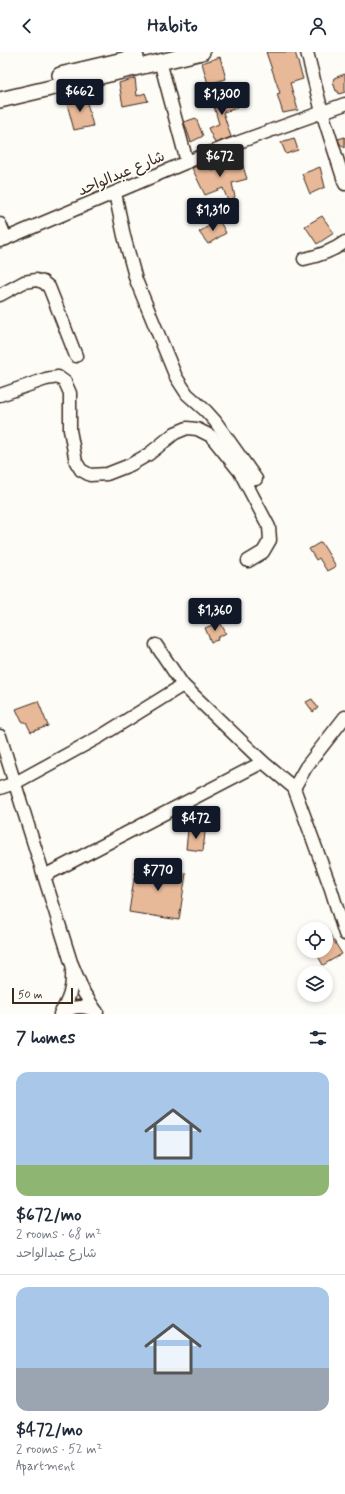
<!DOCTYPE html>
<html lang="en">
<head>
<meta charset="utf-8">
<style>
  :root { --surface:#fff; --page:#f6f6f7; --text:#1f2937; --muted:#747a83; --line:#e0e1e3; --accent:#111827 }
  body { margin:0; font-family:Mynerve,"Playpen Sans Arabic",sans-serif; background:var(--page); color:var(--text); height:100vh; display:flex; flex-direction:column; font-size:15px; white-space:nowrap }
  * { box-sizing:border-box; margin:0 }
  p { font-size:13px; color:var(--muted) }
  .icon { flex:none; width:22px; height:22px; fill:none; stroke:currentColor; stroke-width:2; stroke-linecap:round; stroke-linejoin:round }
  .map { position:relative; height:962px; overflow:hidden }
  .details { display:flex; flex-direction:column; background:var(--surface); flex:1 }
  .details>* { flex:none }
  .tools { position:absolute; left:297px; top:870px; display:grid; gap:8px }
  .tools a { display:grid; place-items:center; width:36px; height:36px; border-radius:50%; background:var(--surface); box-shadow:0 2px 6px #0003; font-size:20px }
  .scale { position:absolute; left:12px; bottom:10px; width:61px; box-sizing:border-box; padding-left:4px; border:2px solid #3b2a1e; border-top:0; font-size:11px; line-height:14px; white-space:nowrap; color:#3b2a1e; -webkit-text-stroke:3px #fdfcf7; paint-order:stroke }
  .price { position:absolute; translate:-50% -34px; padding:0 9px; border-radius:4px; background:var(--accent); color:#fff; font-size:13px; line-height:26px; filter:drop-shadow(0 1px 2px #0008) }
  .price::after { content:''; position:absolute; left:50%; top:24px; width:12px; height:9px; margin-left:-6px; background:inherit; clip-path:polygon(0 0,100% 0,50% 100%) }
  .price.active { background:#222; color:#fff }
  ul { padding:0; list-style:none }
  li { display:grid; align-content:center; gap:8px; height:212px; padding:0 16px }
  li+li { border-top:1px solid var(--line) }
  li span { display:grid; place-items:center; height:124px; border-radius:12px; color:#555 }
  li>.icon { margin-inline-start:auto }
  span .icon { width:72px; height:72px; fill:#fffc; stroke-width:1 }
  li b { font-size:17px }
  h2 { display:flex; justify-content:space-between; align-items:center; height:48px; padding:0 16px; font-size:17px }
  header { display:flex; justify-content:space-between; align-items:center; height:52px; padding:0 16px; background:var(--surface); font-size:18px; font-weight:700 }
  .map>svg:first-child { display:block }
</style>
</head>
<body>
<header><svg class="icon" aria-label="back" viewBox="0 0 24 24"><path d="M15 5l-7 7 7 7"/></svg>Habito<svg class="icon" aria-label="person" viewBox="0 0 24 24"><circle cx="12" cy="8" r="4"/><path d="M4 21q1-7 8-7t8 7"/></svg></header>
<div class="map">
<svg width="345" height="962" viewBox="0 0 345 962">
  <rect width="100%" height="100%" fill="#fdfcf7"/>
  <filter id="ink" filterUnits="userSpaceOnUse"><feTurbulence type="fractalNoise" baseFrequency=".025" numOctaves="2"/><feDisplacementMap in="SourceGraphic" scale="8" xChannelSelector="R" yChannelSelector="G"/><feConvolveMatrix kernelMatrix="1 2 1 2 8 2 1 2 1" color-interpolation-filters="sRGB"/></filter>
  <g filter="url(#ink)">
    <g fill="#e8b998" stroke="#3b2a1e">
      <polygon points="266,0 295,0 303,27 290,31 298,58 283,61 277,42 280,41"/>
      <polygon points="220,5 226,27 208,32 202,11"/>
      <polygon points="345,22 345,40 339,42 338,39 336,39 333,30 334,26"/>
      <polygon points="135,26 137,44 145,41 148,49 123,54 119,31"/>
      <polygon points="233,40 238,56 223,60 231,85 215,91 208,76 219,72 211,44"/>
      <polygon points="85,43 93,74 74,78 66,48"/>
      <polygon points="196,66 203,84 191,90 184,70"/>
      <polygon points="345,85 345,96 340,92 338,87"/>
      <polygon points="294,86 298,98 286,102 281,90"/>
      <polygon points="241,108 247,127 232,131 235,145 228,149 223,136 205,143 192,116 210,109 213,119"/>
      <polygon points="320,115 325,135 310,142 302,122"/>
      <polygon points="322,164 334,181 317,192 305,174"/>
      <polygon points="219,168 226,181 208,192 199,180"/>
      <polygon points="321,490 336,514 327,519 319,506 316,508 309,497"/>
      <polygon points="220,570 226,581 217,586 218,588 211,590 205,576"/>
      <polygon points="312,647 318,656 313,660 306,650"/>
      <polygon points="38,649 48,674 31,680 26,670 22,670 16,657"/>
      <polygon points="188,778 205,780 203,799 186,797"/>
      <polygon points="136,813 186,821 179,868 129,860"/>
      <polygon points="326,876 342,902 323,913 315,899 326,899"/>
    </g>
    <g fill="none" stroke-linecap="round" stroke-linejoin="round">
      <g stroke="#3b2a1e" stroke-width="15">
        <g id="minor">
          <polyline points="307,0 322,60 345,132"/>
          <polyline points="160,9 187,110"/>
          <polyline points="115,141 124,184 136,228 176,325 187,342 206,359 215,369 256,427"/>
          <polyline points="0,172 6,187"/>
          <polyline points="0,189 187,110 225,95 345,52"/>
          <path d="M 304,207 C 318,204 333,199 345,190"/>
          <polyline points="0,243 24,230 36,228 43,230 49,235 53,245 76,304"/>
          <polyline points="0,343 46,327 58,325 65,330 70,341 70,378 76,410 81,418 90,423 107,422 130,413 149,402 175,381 187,376 197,377 211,384 240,420 269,475 270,488 263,500 248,509"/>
          <polyline points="156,593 183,633 263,710 294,736 331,837 345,882"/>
          <polyline points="0,684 71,910 84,941 96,959"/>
          <polyline points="0,736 15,731 101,684 183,633"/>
          <polyline points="294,736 306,715 345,665"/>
          <polyline points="44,824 263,710"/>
          <path d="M 60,962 C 69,948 73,936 72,919"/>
          <path d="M 61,962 C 73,953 85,953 97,960"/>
        </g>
      </g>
      <g stroke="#3b2a1e" stroke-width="18">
        <g id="major">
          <polyline points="60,23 136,5"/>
          <polyline points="0,48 202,0"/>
        </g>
      </g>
      <use href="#minor" stroke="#fdfcf7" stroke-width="12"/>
      <use href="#major" stroke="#fdfcf7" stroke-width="15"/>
    </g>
  </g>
  <g text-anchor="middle" stroke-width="3.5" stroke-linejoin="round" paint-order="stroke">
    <g font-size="15" fill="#3b2a1e" stroke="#fdfcf7">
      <text transform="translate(121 121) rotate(-23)" y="5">شارع عبدالواحد</text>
    </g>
  </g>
</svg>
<div class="tools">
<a><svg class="icon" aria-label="locate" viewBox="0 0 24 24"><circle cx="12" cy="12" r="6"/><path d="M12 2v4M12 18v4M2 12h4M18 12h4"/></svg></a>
<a><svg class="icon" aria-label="layers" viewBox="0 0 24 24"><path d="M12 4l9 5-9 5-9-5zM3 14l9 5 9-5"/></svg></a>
</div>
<div class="scale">50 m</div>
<b class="price" style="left:80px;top:61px">$662</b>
<b class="price" style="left:222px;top:64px">$1,300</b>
<b class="price active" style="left:220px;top:126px">$672</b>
<b class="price" style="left:213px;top:180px">$1,310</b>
<b class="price" style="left:215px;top:580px">$1,360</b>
<b class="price" style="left:196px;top:788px">$472</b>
<b class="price" style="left:158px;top:840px">$770</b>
</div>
<section class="details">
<h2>7 homes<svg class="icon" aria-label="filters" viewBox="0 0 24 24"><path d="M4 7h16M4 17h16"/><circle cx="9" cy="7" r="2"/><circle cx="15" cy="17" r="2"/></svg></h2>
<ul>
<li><span style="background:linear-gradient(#a9c7e8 75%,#8fb573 0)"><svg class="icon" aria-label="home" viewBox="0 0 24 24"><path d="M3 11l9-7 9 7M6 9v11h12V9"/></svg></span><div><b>$672/mo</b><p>2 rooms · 68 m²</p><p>شارع عبدالواحد</p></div></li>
<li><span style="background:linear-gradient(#a9c7e8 65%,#9aa5b1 0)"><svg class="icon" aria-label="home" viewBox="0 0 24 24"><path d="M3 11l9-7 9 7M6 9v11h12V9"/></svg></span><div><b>$472/mo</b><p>2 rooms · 52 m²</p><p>Apartment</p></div></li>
</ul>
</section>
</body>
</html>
